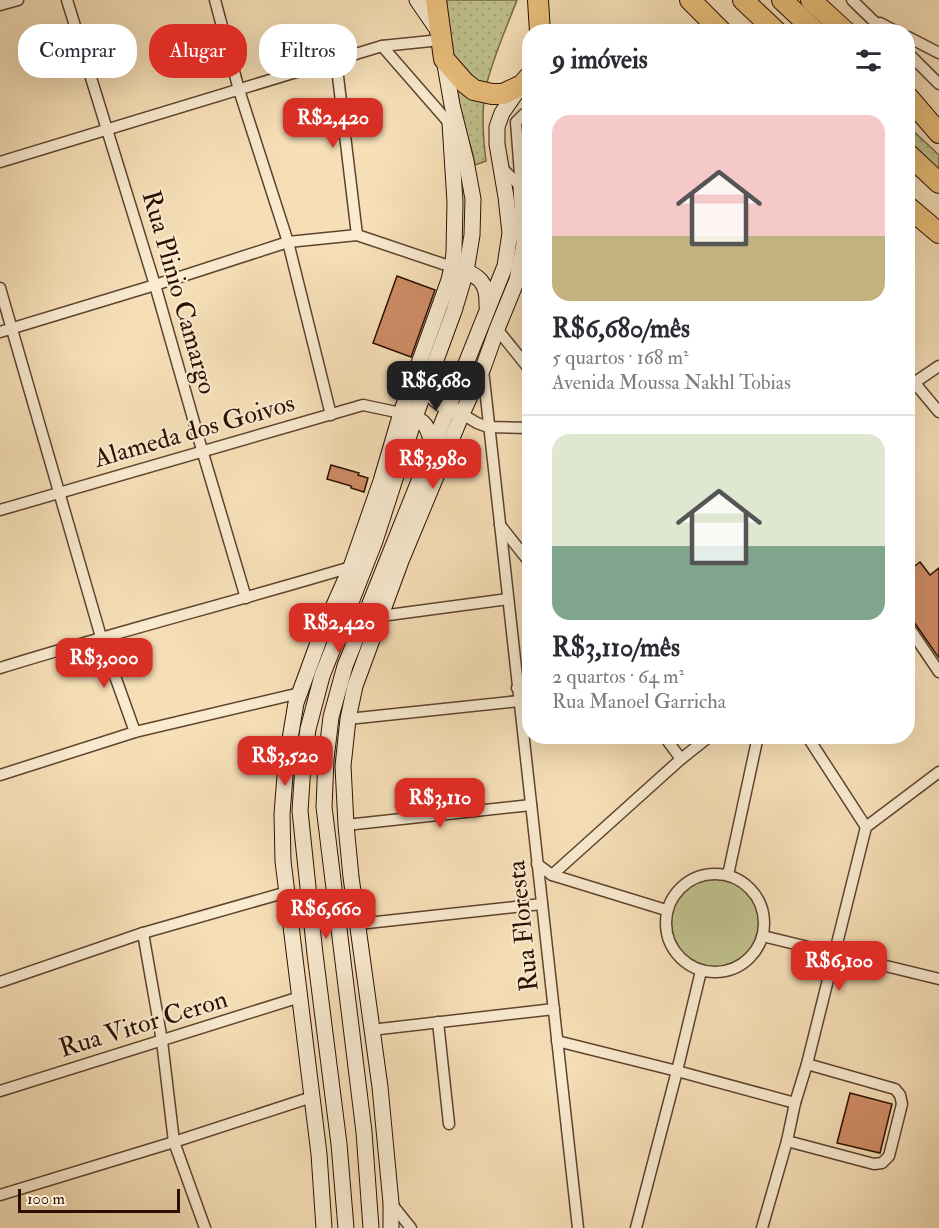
<!DOCTYPE html>
<html lang="pt">
<head>
<meta charset="utf-8">
<style>
  :root { --surface:#fff; --page:#f7f7f7; --text:#2b2b33; --muted:#7c7c81; --line:#e1e1e2; --accent:#d93025 }
  body { margin:0; font-family:"IM FELL Double Pica",serif; background:var(--page); color:var(--text); height:100vh; display:flex; flex-direction:column; font-size:22px; white-space:nowrap }
  * { box-sizing:border-box; margin:0 }
  p { font-size:20px; color:var(--muted) }
  .icon { flex:none; width:33px; height:33px; fill:none; stroke:currentColor; stroke-width:2; stroke-linecap:round; stroke-linejoin:round }
  .map { position:relative; flex:1; overflow:hidden }
  .panel { position:absolute; left:522px; top:24px; width:393px; height:720px; display:flex; flex-direction:column; background:var(--surface); border-radius:24px; box-shadow:0 6px 24px #0002 }
  .panel>* { flex:none }
  .guide { position:absolute; left:18px; top:24px; width:414px; height:54px; display:flex; gap:12px }
  .scale { position:absolute; left:18px; bottom:15px; width:162px; box-sizing:border-box; padding-left:6px; border:3px solid #2c0f00; border-top:0; font-size:16px; line-height:21px; white-space:nowrap; color:#2c0f00; -webkit-text-stroke:4px #f9ead0; paint-order:stroke }
  .price { position:absolute; translate:-50% -51px; padding:0 14px; border-radius:12px; background:var(--accent); color:#fff; font-size:20px; line-height:39px; filter:drop-shadow(0 2px 3px #0008) }
  .price::after { content:''; position:absolute; left:50%; top:36px; width:18px; height:14px; margin-left:-9px; background:inherit; clip-path:polygon(0 0,100% 0,50% 100%) }
  .price.active { background:#222; color:#fff }
  ul { padding:0; list-style:none }
  li { display:grid; align-content:center; gap:12px; height:318px; padding:0 30px }
  li+li { border-top:2px solid var(--line) }
  li span { display:grid; place-items:center; height:186px; border-radius:18px; color:#555 }
  li>.icon { margin-inline-start:auto }
  span .icon { width:108px; height:108px; fill:#fffc; stroke-width:1 }
  li b { font-size:26px }
  h2 { display:flex; justify-content:space-between; align-items:center; height:72px; padding:0 30px; font-size:26px }
  .tag { padding:0 21px; border-radius:24px; background:var(--surface); box-shadow:0 6px 24px #0002; font-size:21px; line-height:54px }
  .tag.active { background:var(--accent); color:#fff }
  .map>svg:first-child { display:block }
</style>
</head>
<body>
<div class="map">
<svg width="939" height="1228" viewBox="0 0 939 1228">
  <defs>
    <pattern id="grass-dots" width="8" height="8" patternUnits="userSpaceOnUse" patternTransform="scale(1.5)"><rect width="8" height="8" fill="#c0c18c"/><path d="M2 2h.1M6 6h.1" fill="none" stroke="#a5a577" stroke-width="1.8" stroke-linecap="round"/></pattern>
  </defs>
  <rect width="100%" height="100%" fill="#f6dfb7"/>
  <filter id="stains"><feTurbulence type="fractalNoise" baseFrequency=".00333" numOctaves="4"/><feColorMatrix values="0 0 0 0 .2 0 0 0 0 .09 0 0 0 0 .02 0 0 0 .5 -.17"/></filter>
  <radialGradient id="worn" r=".72"><stop offset=".6" stop-color="#630" stop-opacity="0"/><stop offset="1" stop-color="#630" stop-opacity=".3"/></radialGradient>
  <g fill="url(#grass-dots)" stroke="#766846" stroke-width="1.5">
    <path d="M 444,0 L 517,0 C 506,29 493,57 486,87 C 481,111 483,138 486,161 L 475,165 L 472,151 L 460,115 Z"/>
    <polygon points="908,126 939,155 939,175 908,145"/>
  </g>
  <circle fill="#c0c18c" stroke="#766846" stroke-width="1.5" cx="715" cy="923" r="47"/>
  <g fill="#d08d67" stroke="#2c0f00" stroke-width="1.5">
    <polygon points="397,276 435,290 411,357 373,343"/>
    <polygon points="331,465 359,473 358,475 368,478 364,492 351,488 351,486 327,479"/>
    <polygon points="920,562 930,575 939,568 939,658 914,622 908,616 908,571"/>
    <polygon points="850,1093 892,1104 880,1153 837,1143"/>
  </g>
  <g fill="none" stroke-linecap="round" stroke-linejoin="round">
    <g stroke="#5e432e" stroke-width="13">
      <g id="street">
        <polyline points="67,0 155,285 202,450 246,598"/>
        <polyline points="215,0 239,90 288,242 331,415"/>
        <polyline points="852,0 885,32"/>
        <polyline points="0,5 18,0"/>
        <polyline points="880,23 897,32"/>
        <polyline points="908,37 939,53"/>
        <polyline points="382,46 450,124"/>
        <polyline points="908,53 939,84"/>
        <polyline points="336,60 357,235"/>
        <polyline points="0,162 382,46 441,40"/>
        <polyline points="502,168 530,196"/>
        <polyline points="521,187 516,122 524,114 530,115"/>
        <polyline points="0,288 101,637 135,732"/>
        <polyline points="497,329 530,370"/>
        <polyline points="0,332 155,285 288,242 357,235 452,267"/>
        <polyline points="483,370 578,1228"/>
        <polyline points="908,375 939,412"/>
        <polyline points="908,387 939,366"/>
        <polyline points="462,414 477,423 488,427 530,428"/>
        <polyline points="0,510 363,405 401,413"/>
        <polyline points="500,525 530,563"/>
        <polyline points="381,616 508,599"/>
        <polyline points="908,626 939,672"/>
        <path d="M 0,668 C 116,632 234,602 351,567"/>
        <polyline points="517,688 530,679"/>
        <polyline points="348,719 519,701"/>
        <polyline points="664,736 681,759"/>
        <polyline points="807,736 866,827"/>
        <polyline points="0,775 135,732 300,693"/>
        <polyline points="346,825 531,805"/>
        <polyline points="537,864 552,875 681,759 710,736"/>
        <circle cx="715" cy="923" r="49"/>
        <polyline points="552,875 666,910"/>
        <polyline points="728,875 758,736"/>
        <polyline points="358,924 542,904"/>
        <polyline points="143,933 162,1041 174,1142 205,1228"/>
        <polyline points="763,936 939,979"/>
        <polyline points="0,982 143,933 287,892"/>
        <polyline points="438,1022 449,1124"/>
        <polyline points="371,1030 554,1009"/>
        <polyline points="557,1041 677,1071 795,1103"/>
        <polyline points="0,1091 300,997"/>
        <polyline points="787,1141 874,1164 882,1163 889,1156 902,1104 900,1095 895,1089 807,1064"/>
        <polyline points="0,1195 174,1142 312,1097"/>
        <polyline points="391,1203 411,1228"/>
        <polyline points="636,1228 677,1071 701,971"/>
        <polyline points="762,1228 787,1141 795,1103 807,1064 866,827 939,772"/>
      </g>
    </g>
    <g stroke="#2c0f00" stroke-width="17">
      <g id="secondary">
        <polyline points="417,0 439,32"/>
        <path d="M 457,268 C 479,275 488,282 487,306"/>
        <path d="M 431,376 C 431,380 429,387 430,391 C 434,403 448,407 458,412"/>
        <path d="M 407,414 C 427,421 428,428 433,447"/>
        <polyline points="324,1228 319,1154 283,861 282,814 286,763 296,703 322,632 351,567 381,481 401,413 449,280 452,267 454,253 455,202 450,123"/>
        <polyline points="346,1228 339,1144 315,954 300,811 303,765 308,729 322,676 375,541 415,417 454,311 466,271 472,235 473,199 466,161 452,105 444,59"/>
        <polyline points="371,1228 364,1132 324,807 326,759 331,717 345,666 505,266 510,233 506,197 497,144 497,127 502,113 520,87"/>
        <polyline points="391,1228 391,1203 380,1087 351,877 346,825 343,766 348,719 355,686 401,561 462,414 483,368 497,329 517,280 524,244 521,187"/>
      </g>
    </g>
    <g stroke="#2c0f00" stroke-width="22">
      <g id="highway">
        <polyline points="436,0 444,59 465,83 474,90 492,94 503,94 522,85 530,76"/>
        <polyline points="538,0 540,32"/>
        <polyline points="690,0 722,32"/>
        <polyline points="743,0 777,32"/>
        <polyline points="782,0 816,32"/>
        <polyline points="811,0 846,32"/>
        <polyline points="908,97 939,133"/>
        <polyline points="908,154 939,183"/>
        <polyline points="908,207 939,233"/>
      </g>
    </g>
    <use href="#street" stroke="#f9ead0" stroke-width="10"/>
    <use href="#secondary" stroke="#f9ead0" stroke-width="15"/>
    <use href="#highway" stroke="#ebc07c" stroke-width="20"/>
  </g>
  <g text-anchor="middle" stroke-width="4.5" stroke-linejoin="round" paint-order="stroke">
    <g font-size="26" fill="#2c0f00" stroke="#f9ead0">
      <text transform="translate(180 292) rotate(74)" y="9">Rua Plinio Camargo</text>
      <text transform="translate(194 430) rotate(-16)" y="9">Alameda dos Goivos</text>
      <text transform="translate(522 926) rotate(-96)" y="9">Rua Floresta</text>
      <text transform="translate(143 1023) rotate(-17)" y="9">Rua Vitor Ceron</text>
    </g>
  </g>
  <rect width="100%" height="100%" filter="url(#stains)"/>
  <rect width="100%" height="100%" fill="url(#worn)"/>
</svg>
<div class="scale">100 m</div>
<b class="price" style="left:333px;top:149px">R$2,420</b>
<b class="price active" style="left:436px;top:412px">R$6,680</b>
<b class="price" style="left:433px;top:490px">R$3,980</b>
<b class="price" style="left:339px;top:654px">R$2,420</b>
<b class="price" style="left:104px;top:689px">R$3,000</b>
<b class="price" style="left:285px;top:787px">R$3,520</b>
<b class="price" style="left:440px;top:829px">R$3,110</b>
<b class="price" style="left:326px;top:940px">R$6,660</b>
<b class="price" style="left:839px;top:992px">R$6,100</b>
<div class="guide">
<a class="tag">Comprar</a>
<a class="tag active">Alugar</a>
<a class="tag">Filtros</a>
</div>
<section class="panel">
<h2>9 imóveis<svg class="icon" aria-label="filters" viewBox="0 0 24 24"><path d="M4 7h16M4 17h16"/><circle cx="9" cy="7" r="2"/><circle cx="15" cy="17" r="2"/></svg></h2>
<ul>
<li><span style="background:linear-gradient(#f6c9c9 65%,#c2b280 0)"><svg class="icon" aria-label="home" viewBox="0 0 24 24"><path d="M3 11l9-7 9 7M6 9v11h12V9"/></svg></span><div><b>R$6,680/mês</b><p>5 quartos · 168 m²</p><p>Avenida Moussa Nakhl Tobias</p></div></li>
<li><span style="background:linear-gradient(#dfe7d0 60%,#7fa58c 0)"><svg class="icon" aria-label="home" viewBox="0 0 24 24"><path d="M3 11l9-7 9 7M6 9v11h12V9"/></svg></span><div><b>R$3,110/mês</b><p>2 quartos · 64 m²</p><p>Rua Manoel Garricha</p></div></li>
</ul>
</section>
</div>
</body>
</html>
